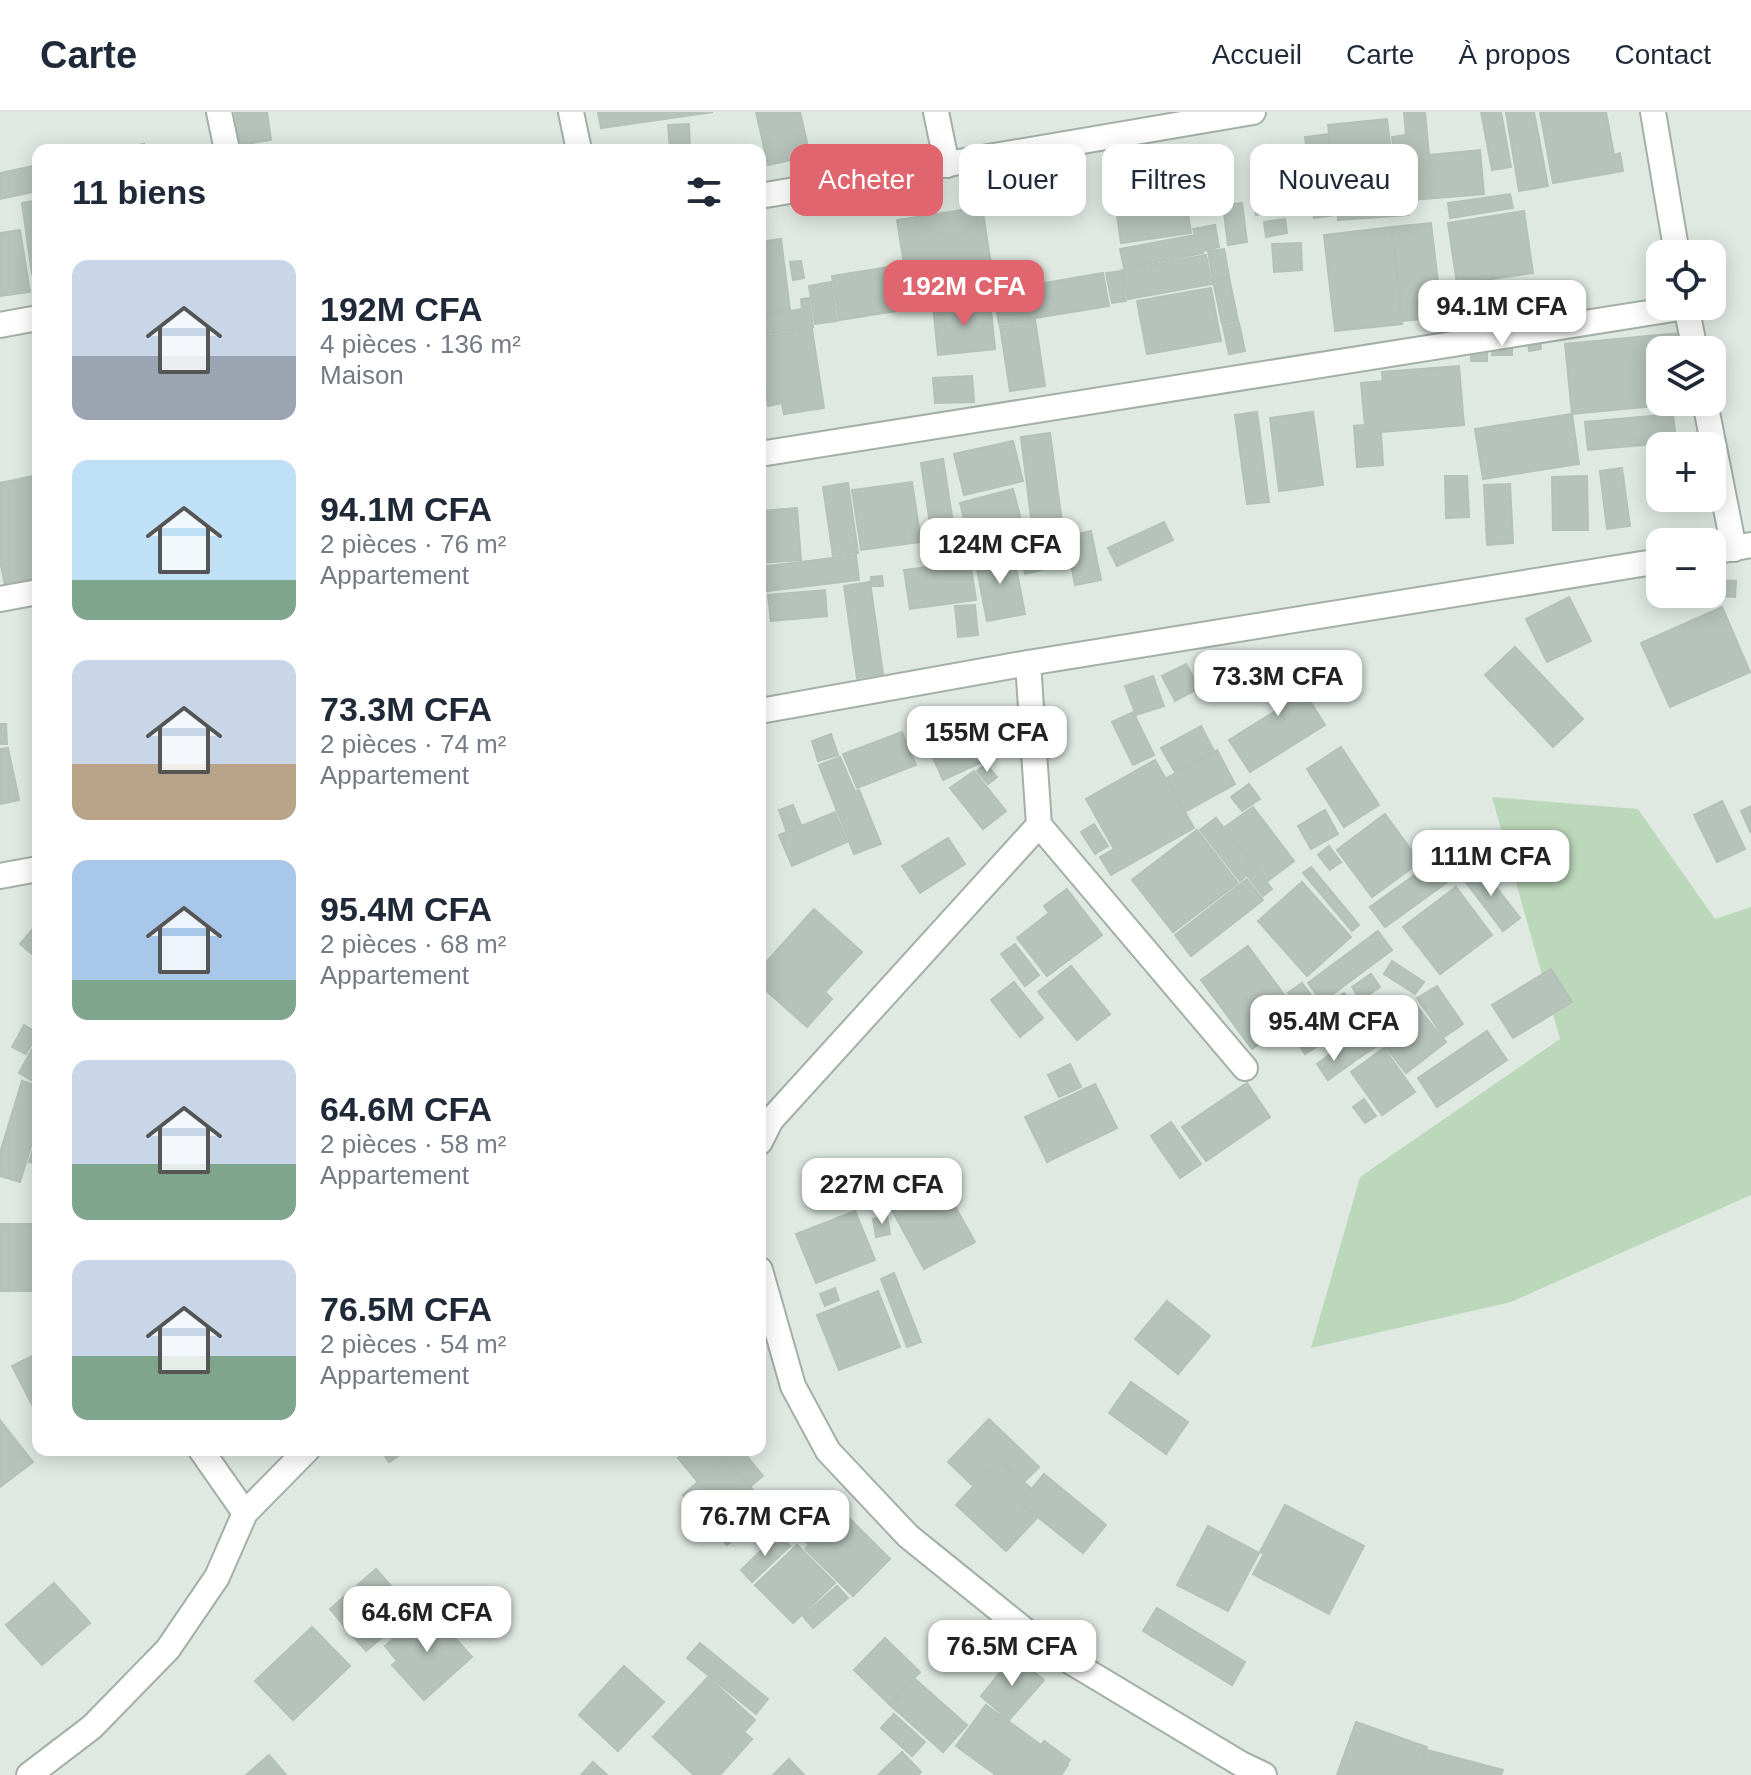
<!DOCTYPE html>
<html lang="fr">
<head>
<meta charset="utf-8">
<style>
  :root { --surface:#fff; --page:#f6f6f7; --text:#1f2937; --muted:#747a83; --line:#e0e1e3; --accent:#e1656e }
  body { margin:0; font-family:Arial,sans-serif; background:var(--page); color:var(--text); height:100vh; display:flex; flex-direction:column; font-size:30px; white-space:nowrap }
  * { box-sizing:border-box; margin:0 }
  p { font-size:26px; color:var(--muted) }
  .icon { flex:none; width:44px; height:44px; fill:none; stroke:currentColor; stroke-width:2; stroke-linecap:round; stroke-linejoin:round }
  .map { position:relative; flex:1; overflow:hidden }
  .details { position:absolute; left:32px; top:32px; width:734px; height:1312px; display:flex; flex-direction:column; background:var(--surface); border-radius:16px; box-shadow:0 4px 20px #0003 }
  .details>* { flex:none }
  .hud { position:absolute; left:790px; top:32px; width:760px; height:72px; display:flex; gap:16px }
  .controls { position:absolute; left:1646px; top:128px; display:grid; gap:16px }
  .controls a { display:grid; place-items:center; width:80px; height:80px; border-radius:16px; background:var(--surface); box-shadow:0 4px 20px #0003; font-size:40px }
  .price { position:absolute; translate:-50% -68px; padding:0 18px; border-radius:16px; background:#fff; color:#222; font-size:26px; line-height:52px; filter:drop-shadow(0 2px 4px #0008) }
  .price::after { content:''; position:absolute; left:50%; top:48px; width:24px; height:18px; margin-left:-12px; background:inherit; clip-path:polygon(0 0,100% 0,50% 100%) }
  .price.on { background:var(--accent); color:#fff }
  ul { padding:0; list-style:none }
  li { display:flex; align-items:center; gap:24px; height:200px; padding:0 40px }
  li span { display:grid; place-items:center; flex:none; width:224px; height:160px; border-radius:16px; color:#555 }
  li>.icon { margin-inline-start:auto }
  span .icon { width:96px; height:96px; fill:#fffc; stroke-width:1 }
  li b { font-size:34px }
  h2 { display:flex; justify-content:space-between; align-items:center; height:96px; padding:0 40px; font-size:34px }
  .tag { padding:0 28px; border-radius:16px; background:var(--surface); box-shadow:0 4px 20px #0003; font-size:28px; line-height:72px }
  .tag.on { background:var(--accent); color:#fff }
  header { display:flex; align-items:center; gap:48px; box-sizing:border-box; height:112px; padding:0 40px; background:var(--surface); border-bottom:2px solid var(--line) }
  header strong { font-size:38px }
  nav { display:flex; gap:44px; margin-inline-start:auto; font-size:28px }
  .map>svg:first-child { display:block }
</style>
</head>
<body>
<header>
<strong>Carte</strong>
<nav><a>Accueil</a><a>Carte</a><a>À propos</a><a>Contact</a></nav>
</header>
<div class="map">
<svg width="1751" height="1663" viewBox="0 0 1751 1663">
  <rect width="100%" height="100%" fill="#dfe9e2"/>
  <polygon fill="#bcd8ba" points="1492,685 1638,697 1715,807 1751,795 1751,1083 1511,1190 1311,1236 1360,1065 1560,927"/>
  <g fill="#b5c3ba" stroke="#b3c1b7" stroke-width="2">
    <polygon points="235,0 267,0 271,28 240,33"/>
    <polygon points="598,0 713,0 601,16"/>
    <polygon points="756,0 800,0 810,44 768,53"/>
    <polygon points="1404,0 1425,0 1429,43 1480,38 1484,82 1412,88 1408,44 1394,45 1392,25 1406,23"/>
    <polygon points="1481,0 1501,0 1511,55 1492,58"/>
    <polygon points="1506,0 1534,0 1548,74 1519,79"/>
    <polygon points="1540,0 1606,0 1614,43 1620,41 1623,59 1553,71"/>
    <polygon points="1387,7 1392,49 1333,56 1328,13"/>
    <polygon points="689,12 690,38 670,38 668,13"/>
    <polygon points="1328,22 1337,103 1314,106 1305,25"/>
    <polygon points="144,32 145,38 115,38"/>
    <polygon points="38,53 38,79 0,87 0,61"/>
    <polygon points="1181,54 1191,121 1121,131 1111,64"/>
    <polygon points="1405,57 1408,103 1338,108 1334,62"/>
    <polygon points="1278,79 1282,97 1256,103 1252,84"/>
    <polygon points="1510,82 1513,96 1450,106 1448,91"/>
    <polygon points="38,88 38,162 32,162 22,91"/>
    <polygon points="1242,91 1247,130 1228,133 1223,93"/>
    <polygon points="982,95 994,171 909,184 897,108"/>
    <polygon points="1524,99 1533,161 1457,172 1448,111"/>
    <polygon points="1285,107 1287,121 1266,125 1264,110"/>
    <polygon points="1431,111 1442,205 1403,209 1392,115"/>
    <polygon points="1215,113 1219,135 1203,139 1203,141 1124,156 1120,137 1195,123 1193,117"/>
    <polygon points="1391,115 1402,212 1335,219 1324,123"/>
    <polygon points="20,118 30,180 0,184 0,121"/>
    <polygon points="781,127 790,198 760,202 760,130"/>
    <polygon points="1301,131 1302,158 1274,160 1272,132"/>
    <polygon points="1224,137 1229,164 1213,167 1208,139"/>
    <polygon points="1206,143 1212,172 1128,187 1122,158"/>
    <polygon points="801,149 804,166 793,168 790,150"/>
    <polygon points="903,153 910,197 839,208 832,164"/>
    <polygon points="1121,159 1126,189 1112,191 1106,161"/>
    <polygon points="1103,161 1109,194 999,212 993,180"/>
    <polygon points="1229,165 1238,209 1222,212 1213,169"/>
    <polygon points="831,170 837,209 815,212 809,174"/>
    <polygon points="1211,176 1221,229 1147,242 1137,189"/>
    <polygon points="809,186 813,215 760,223 760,204 802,197 801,187"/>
    <polygon points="990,188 995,237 938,243 933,194"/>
    <polygon points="1035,208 1045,274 1010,279 1000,214"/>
    <polygon points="1239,211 1245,239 1229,242 1223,214"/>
    <polygon points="812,217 824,296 784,302 782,291 768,294 760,240 760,225"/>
    <polygon points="1539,219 1541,237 1529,239 1527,220"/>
    <polygon points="1679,221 1681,238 1660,238 1660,290 1686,290 1686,291 1572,302 1565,232"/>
    <rect x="1492" y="228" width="20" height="15"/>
    <rect x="1471" y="235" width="16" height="14"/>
    <polygon points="1459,254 1464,313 1381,320 1383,353 1357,355 1354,314 1365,313 1361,271 1383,269 1382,260"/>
    <polygon points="972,264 974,290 935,291 933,266"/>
    <polygon points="1257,300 1269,390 1247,392 1235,303"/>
    <polygon points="1313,300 1323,373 1279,379 1270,306"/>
    <polygon points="1572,302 1579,352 1483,367 1475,317"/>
    <polygon points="1673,302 1676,330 1588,338 1585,310"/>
    <polygon points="1050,321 1063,418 1033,422 1021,325"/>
    <polygon points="1013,329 1023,369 964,383 954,342"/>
    <polygon points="943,347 958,442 935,445 921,351"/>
    <polygon points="1622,356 1630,414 1607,417 1600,359"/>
    <polygon points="38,363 38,466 5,473 0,449 0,371"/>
    <polygon points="1445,364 1467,364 1469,405 1446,406"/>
    <polygon points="1587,364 1588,418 1553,418 1552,365"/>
    <polygon points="912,370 921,430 861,438 852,378"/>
    <polygon points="848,371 858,441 833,444 823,375"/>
    <polygon points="1510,372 1513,431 1487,433 1484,373"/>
    <polygon points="1013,377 1026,427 972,440 960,391"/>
    <polygon points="797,396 801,448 760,451 760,399"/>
    <polygon points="1164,410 1173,428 1117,454 1108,436"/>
    <polygon points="1091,419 1101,468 1075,473 1066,425"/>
    <polygon points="1048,434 1053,455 1025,462 1020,442"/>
    <polygon points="1013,440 1025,502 987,509 975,447"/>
    <polygon points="856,443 859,468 760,480 760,455"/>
    <polygon points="970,449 976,488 910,497 904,458"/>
    <polygon points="882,464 883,474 871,474 871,465"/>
    <polygon points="1712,468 1736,469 1735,485 1711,484"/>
    <polygon points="870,470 883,562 857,566 844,474"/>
    <polygon points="825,478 827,504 771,509 768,483"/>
    <polygon points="1569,485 1591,529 1547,550 1526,507"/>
    <polygon points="975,493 978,523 958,525 955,494"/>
    <polygon points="1722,495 1750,560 1670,595 1641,531"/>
    <polygon points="1515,535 1583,607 1553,635 1485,563"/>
    <polygon points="1282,544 1325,613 1250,660 1229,628 1277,598 1255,562"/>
    <polygon points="1186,552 1199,576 1175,589 1162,564"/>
    <polygon points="1153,564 1164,594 1136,603 1125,574"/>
    <polygon points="1133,600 1154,643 1133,653 1112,610"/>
    <polygon points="974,602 993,645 943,668 924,625"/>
    <polygon points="0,612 6,612 7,632 0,632"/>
    <polygon points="999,613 1010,638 996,645 985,620"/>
    <polygon points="1201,614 1214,639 1175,660 1161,636"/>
    <polygon points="902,620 916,653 857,676 843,642"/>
    <polygon points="831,622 838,643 818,649 812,629"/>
    <polygon points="1341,635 1379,693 1344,715 1307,657"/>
    <polygon points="8,636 19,688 0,692 0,637"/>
    <polygon points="1217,638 1235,672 1185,700 1167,666"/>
    <polygon points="840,645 855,680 859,678 881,732 854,742 819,653"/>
    <polygon points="1155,648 1194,716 1111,763 1100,745 1114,737 1086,687"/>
    <polygon points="986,652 997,665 988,672 977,659"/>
    <polygon points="974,659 1006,699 983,717 950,676"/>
    <polygon points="1249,672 1260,687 1242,699 1231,685"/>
    <polygon points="1722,689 1745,737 1717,750 1694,703"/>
    <polygon points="793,693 801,713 786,718 779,698"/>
    <polygon points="1751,694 1751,721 1741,699"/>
    <polygon points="1253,695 1294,749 1260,775 1218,720"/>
    <polygon points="1325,698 1338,722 1311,737 1298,714"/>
    <polygon points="835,700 847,730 792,754 779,723"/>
    <polygon points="1385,702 1420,750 1372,785 1337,738"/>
    <polygon points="1216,706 1272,777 1263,784 1247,763 1240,769 1200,718"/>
    <polygon points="1094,712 1108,734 1095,742 1081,720"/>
    <polygon points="1197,718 1238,771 1173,820 1132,768"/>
    <polygon points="948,726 965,752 920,781 902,754"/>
    <polygon points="1461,730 1475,750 1385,815 1370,795"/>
    <polygon points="1329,734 1341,750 1330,758 1318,743"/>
    <polygon points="1479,753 1520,806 1503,819 1462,765"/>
    <polygon points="1311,755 1359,813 1352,819 1303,761"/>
    <polygon points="1247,767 1263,788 1191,844 1175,823"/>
    <polygon points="1302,770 1351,825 1307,864 1258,809"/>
    <polygon points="1456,775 1492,823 1440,862 1403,815"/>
    <polygon points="1067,777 1102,823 1047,864 1017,826 1049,801 1044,794"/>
    <polygon points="814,797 862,840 825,880 832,887 807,915 760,873 760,857"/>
    <polygon points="37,812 38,813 38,847 20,832"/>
    <polygon points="1378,819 1392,838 1322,890 1308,871"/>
    <polygon points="1015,832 1039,863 1025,874 1001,842"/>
    <polygon points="1248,834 1299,903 1252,937 1201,868"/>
    <polygon points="1392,849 1424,870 1415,882 1384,862"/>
    <polygon points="1071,854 1110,902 1077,928 1038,880"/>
    <polygon points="1551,857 1572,890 1513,926 1492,893"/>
    <polygon points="1371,862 1380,875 1361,888 1352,875"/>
    <polygon points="1014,870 1043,906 1020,925 991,888"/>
    <polygon points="1302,871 1318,892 1304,902 1288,881"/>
    <polygon points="1437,874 1463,912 1444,925 1417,886"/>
    <polygon points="1344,881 1380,932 1353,950 1317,901"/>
    <polygon points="1411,887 1446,930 1406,961 1372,917"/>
    <polygon points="1320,911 1329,927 1305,942 1295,926"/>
    <polygon points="24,913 38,921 26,942 12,935"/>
    <polygon points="1487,919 1507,948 1437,995 1418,966"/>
    <polygon points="38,927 38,972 19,961"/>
    <polygon points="1340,935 1352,951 1328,968 1317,952"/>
    <polygon points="1384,936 1415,980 1382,1003 1351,960"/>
    <polygon points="1070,952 1081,975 1059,985 1048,963"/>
    <polygon points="22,969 38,974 38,1011 20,1070 0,1064 0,1041"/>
    <polygon points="1247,971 1270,1005 1206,1049 1182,1015"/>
    <polygon points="1095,972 1117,1016 1047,1050 1025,1005"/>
    <polygon points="1364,987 1376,1004 1365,1011 1353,995"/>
    <polygon points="1171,1010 1201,1052 1180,1066 1151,1024"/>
    <polygon points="38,1021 38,1052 29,1050"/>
    <polygon points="937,1062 975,1130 924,1157 887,1089"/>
    <polygon points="855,1099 875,1148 816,1171 796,1122"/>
    <polygon points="887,1104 890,1122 876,1125 873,1107"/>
    <rect x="0" y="1112" width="38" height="67"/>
    <polygon points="894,1161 921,1230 907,1235 881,1167"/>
    <polygon points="835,1176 839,1188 825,1194 820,1182"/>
    <polygon points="878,1179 900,1235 839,1258 817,1203"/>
    <polygon points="1167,1189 1210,1224 1178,1262 1135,1227"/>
    <polygon points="38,1241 38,1304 12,1254"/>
    <polygon points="1131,1270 1188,1310 1166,1342 1109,1301"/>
    <polygon points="989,1307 1039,1355 997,1397 948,1350"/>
    <polygon points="0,1308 33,1350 0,1375"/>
    <polygon points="381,1338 407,1338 389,1350"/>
    <polygon points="688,1338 742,1338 763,1364 721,1398 678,1346"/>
    <polygon points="725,1346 769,1396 727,1433 683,1383"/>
    <polygon points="999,1347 1049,1393 1006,1439 956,1393"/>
    <polygon points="1044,1362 1106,1413 1083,1441 1020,1391"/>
    <polygon points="1285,1393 1364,1434 1329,1502 1253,1462 1264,1442 1260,1440"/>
    <polygon points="813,1399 827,1413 808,1432 794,1418"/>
    <polygon points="843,1400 890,1447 853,1484 805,1437"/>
    <polygon points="1208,1414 1259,1441 1228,1499 1177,1473"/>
    <polygon points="778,1422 790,1434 752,1470 741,1458"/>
    <polygon points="797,1433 835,1471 793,1511 755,1473"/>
    <polygon points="376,1457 413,1499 366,1539 330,1497"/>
    <polygon points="54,1471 90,1511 42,1553 6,1513"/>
    <polygon points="837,1474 848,1486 813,1516 803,1504"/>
    <polygon points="428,1496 472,1545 424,1588 392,1553 397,1549 385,1534"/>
    <polygon points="1157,1496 1245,1550 1232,1573 1143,1519"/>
    <polygon points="312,1515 350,1554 293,1608 255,1569"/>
    <polygon points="885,1526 920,1560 889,1592 854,1558"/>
    <polygon points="700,1531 768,1587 756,1602 687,1546"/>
    <polygon points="1014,1543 1044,1568 1009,1608 981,1584"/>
    <polygon points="624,1554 664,1590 618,1639 579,1603"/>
    <polygon points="708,1565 755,1608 744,1620 752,1627 720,1663 694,1663 653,1625"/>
    <polygon points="915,1567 967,1613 943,1640 890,1593"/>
    <polygon points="986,1593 1041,1633 1044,1629 1070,1648 1067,1652 1068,1653 1061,1663 996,1663 956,1634"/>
    <polygon points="894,1602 925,1630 912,1644 881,1616"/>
    <polygon points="1356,1610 1427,1635 1417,1663 1337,1663"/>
    <polygon points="1427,1638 1503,1658 1501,1663 1419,1663"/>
    <polygon points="902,1640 921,1660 918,1663 878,1663"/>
    <polygon points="269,1643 286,1663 246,1663"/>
    <polygon points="789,1647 804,1663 773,1663"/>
    <polygon points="593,1650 607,1663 581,1663"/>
  </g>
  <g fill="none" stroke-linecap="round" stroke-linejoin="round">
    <g stroke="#a3b0a7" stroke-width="28">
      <g id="minor">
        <polyline points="219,0 227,38"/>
        <polyline points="571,0 579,38"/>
        <polyline points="936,0 947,53"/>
        <polyline points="1653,0 1677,142"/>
        <polyline points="760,84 1253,0"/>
        <polyline points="1686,194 1695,238"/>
        <polyline points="0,213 38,206"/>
        <polyline points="1705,290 1734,437"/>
        <polyline points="760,342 1686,195"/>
        <polyline points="1712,440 1751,433"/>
        <polyline points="0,487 38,480"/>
        <polyline points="760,599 1028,551 1660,449"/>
        <polyline points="1039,713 1245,956"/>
        <polyline points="0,764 38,757"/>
        <polyline points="760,1030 771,1008 1039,713 1028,551"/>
        <polyline points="760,1158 793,1274 828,1339 908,1424 1043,1533 1241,1652 1264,1663"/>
        <polyline points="201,1338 245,1401"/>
        <polyline points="29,1663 92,1615 168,1537 217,1465 245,1401 307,1338"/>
      </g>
    </g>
    <use href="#minor" stroke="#fff" stroke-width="24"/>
  </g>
</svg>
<div class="controls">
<a><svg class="icon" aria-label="locate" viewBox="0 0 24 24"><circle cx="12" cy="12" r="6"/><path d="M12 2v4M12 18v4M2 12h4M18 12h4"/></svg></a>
<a><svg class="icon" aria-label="layers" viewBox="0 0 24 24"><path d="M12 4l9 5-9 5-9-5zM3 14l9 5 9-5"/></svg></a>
<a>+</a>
<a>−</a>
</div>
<b class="price on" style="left:964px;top:216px">192M CFA</b>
<b class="price" style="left:1502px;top:236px">94.1M CFA</b>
<b class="price" style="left:1000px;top:474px">124M CFA</b>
<b class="price" style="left:1278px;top:606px">73.3M CFA</b>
<b class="price" style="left:987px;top:662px">155M CFA</b>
<b class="price" style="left:1491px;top:786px">111M CFA</b>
<b class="price" style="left:1334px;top:951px">95.4M CFA</b>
<b class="price" style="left:882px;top:1114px">227M CFA</b>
<b class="price" style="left:765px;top:1446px">76.7M CFA</b>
<b class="price" style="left:427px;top:1542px">64.6M CFA</b>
<b class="price" style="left:1012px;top:1576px">76.5M CFA</b>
<div class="hud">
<a class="tag on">Acheter</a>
<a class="tag">Louer</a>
<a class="tag">Filtres</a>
<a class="tag">Nouveau</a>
</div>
<section class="details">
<h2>11 biens<svg class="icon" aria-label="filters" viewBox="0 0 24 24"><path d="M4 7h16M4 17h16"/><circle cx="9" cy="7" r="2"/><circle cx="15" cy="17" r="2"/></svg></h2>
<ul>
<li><span style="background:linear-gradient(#c9d6e8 60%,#9aa5b1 0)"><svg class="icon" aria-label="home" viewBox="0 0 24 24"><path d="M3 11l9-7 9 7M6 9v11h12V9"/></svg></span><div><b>192M CFA</b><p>4 pièces · 136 m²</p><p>Maison</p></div></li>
<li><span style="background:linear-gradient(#bfe0f5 75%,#7fa58c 0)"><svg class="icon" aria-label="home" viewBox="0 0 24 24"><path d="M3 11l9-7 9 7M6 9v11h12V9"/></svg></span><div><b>94.1M CFA</b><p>2 pièces · 76 m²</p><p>Appartement</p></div></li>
<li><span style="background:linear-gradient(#c9d6e8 65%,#b9a48a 0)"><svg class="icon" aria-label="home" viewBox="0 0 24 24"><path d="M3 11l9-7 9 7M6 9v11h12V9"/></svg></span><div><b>73.3M CFA</b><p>2 pièces · 74 m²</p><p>Appartement</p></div></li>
<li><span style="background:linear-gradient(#a9c7e8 75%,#7fa58c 0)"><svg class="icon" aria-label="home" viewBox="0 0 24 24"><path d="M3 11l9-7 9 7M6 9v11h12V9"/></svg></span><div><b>95.4M CFA</b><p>2 pièces · 68 m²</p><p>Appartement</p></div></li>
<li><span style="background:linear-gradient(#c9d6e8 65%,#7fa58c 0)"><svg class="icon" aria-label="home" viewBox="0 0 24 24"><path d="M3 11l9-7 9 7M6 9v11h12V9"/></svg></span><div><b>64.6M CFA</b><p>2 pièces · 58 m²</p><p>Appartement</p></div></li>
<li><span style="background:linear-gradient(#c9d6e8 60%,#7fa58c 0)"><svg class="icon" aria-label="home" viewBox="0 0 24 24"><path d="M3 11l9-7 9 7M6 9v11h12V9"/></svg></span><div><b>76.5M CFA</b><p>2 pièces · 54 m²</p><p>Appartement</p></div></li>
</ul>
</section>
</div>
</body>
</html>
